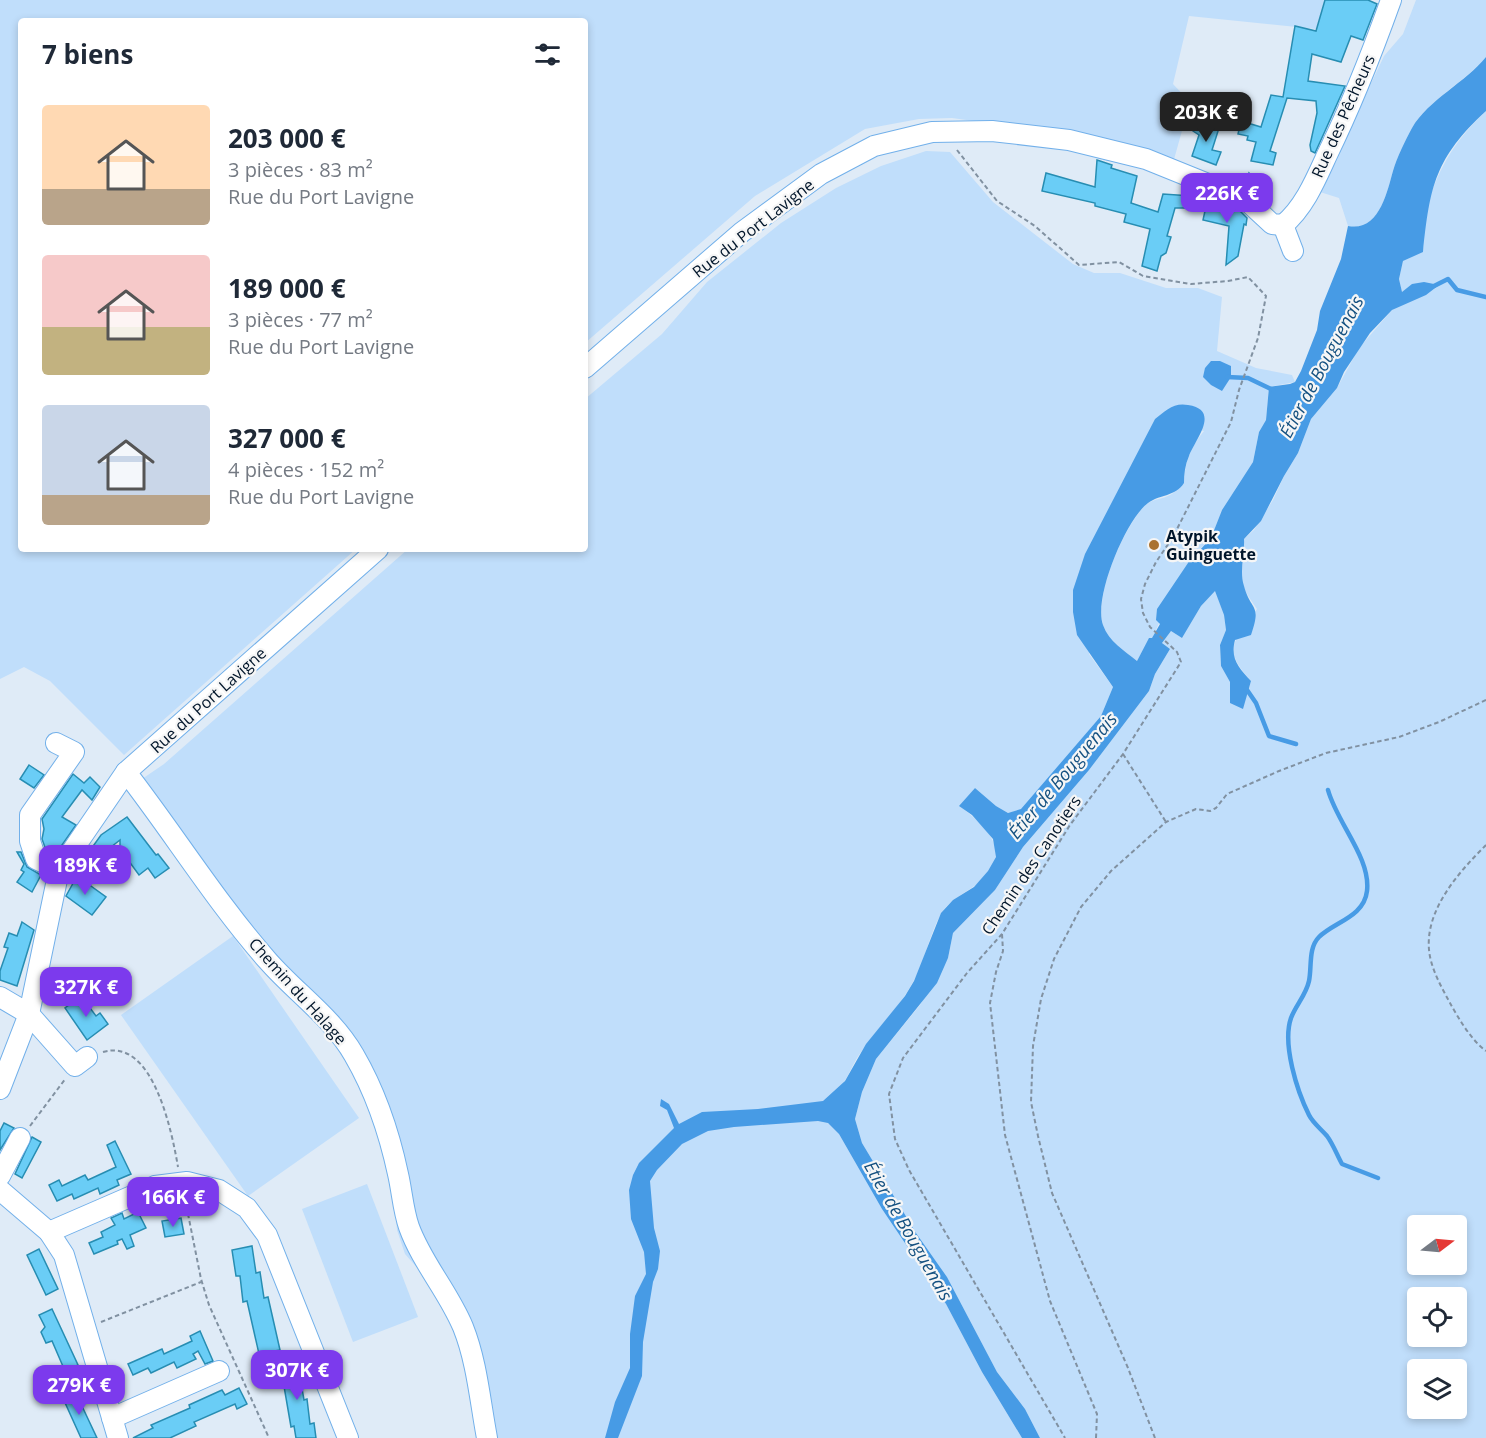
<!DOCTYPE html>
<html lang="fr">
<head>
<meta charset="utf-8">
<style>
  :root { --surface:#fff; --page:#f2f2f3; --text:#1f2937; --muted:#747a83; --accent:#7c3aed }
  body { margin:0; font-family:"Open Sans",sans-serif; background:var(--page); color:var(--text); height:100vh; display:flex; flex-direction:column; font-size:22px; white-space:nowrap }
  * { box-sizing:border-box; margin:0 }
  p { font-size:20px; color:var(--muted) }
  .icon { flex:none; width:33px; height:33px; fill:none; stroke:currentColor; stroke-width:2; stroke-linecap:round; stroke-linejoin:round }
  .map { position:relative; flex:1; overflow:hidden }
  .side { position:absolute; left:18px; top:18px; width:570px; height:534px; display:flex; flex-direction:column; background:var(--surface); border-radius:6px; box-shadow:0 3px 9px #0003 }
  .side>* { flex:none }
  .needle { width:39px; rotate:74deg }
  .buttons { position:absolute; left:1407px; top:1215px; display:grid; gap:12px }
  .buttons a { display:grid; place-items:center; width:60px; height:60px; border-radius:6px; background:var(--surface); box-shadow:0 3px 9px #0003; font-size:30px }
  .price { position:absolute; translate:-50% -51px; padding:0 14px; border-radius:12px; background:var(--accent); color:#fff; font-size:20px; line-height:39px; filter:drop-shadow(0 2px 3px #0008) }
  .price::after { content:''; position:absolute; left:50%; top:36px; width:18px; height:14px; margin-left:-9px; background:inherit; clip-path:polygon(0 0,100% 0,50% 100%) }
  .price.active { background:#222; color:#fff }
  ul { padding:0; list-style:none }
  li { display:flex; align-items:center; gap:18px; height:150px; padding:0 24px }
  li span { display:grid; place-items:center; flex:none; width:168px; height:120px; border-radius:6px; color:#555 }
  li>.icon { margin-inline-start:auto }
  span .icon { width:72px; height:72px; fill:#fffc; stroke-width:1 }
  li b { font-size:26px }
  h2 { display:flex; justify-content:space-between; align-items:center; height:72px; padding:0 24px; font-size:26px }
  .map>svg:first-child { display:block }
</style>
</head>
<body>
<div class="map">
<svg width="1486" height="1438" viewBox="0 0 1486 1438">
  <rect width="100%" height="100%" fill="#dfebf7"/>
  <g fill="#c0defb" fill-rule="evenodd">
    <polygon points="0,0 1325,0 1316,29 1189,16 1173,84 1190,102 1173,163 1046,131 952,118 919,119 865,129 755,196 585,343 585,21 21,21 21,549 356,549 124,755 50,681 24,667 0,679"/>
    <path d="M 1416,0 L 1486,0 L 1486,57 C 1466,81 1427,101 1412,128 C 1405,141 1397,157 1393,171 C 1387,192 1379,232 1348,226 L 1339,198 L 1320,192 L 1384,56 L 1403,34 Z"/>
    <path d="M 1486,111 L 1486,1438 L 1040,1438 L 1025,1409 L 997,1372 L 947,1277 L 916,1233 L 862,1143 L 855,1119 L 862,1092 L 876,1059 L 920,1005 L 948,958 L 953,933 L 995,890 L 1023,847 L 1089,770 L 1149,691 L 1155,674 L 1170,649 L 1162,643 L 1171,631 L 1182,638 L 1201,606 L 1215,590 L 1224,615 L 1226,630 L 1220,645 L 1221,666 L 1230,682 L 1230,703 L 1248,691 L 1251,681 C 1221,648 1234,642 1257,609 C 1253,603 1247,595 1244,588 C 1239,573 1245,554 1244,539 L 1254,530 L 1273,500 L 1284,476 L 1298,453 L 1311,419 L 1337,388 L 1359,348 L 1392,310 L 1405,303 L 1405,292 L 1402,293 L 1399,279 L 1403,261 L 1411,257 C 1431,195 1436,158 1486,111 ZM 1418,1226 L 1456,1226 L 1456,1264 L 1418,1264 ZM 1418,1298 L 1456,1298 L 1456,1336 L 1418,1336 ZM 1418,1370 L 1456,1370 L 1456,1408 L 1418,1408 Z"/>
    <path d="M 926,151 L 950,152 L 993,202 L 1073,264 L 1094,273 L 1120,273 L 1166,288 L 1198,288 L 1222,297 L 1217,351 L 1256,368 L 1292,375 L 1295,382 L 1269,387 L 1266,420 L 1259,432 L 1253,462 L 1222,510 L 1211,538 L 1200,549 L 1179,578 L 1152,639 L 1149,639 L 1137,661 C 1124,650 1109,642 1103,625 C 1093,598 1126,520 1148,503 C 1154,499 1163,499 1170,495 C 1175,493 1179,487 1184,483 C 1184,464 1191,446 1204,431 L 1155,419 L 1110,510 L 1089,654 L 1113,687 L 1101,716 L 1021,810 L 1008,813 L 996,806 L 975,788 L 960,806 C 974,818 997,834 996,856 C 994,884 952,893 941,914 C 929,935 925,961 913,982 C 899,1009 875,1030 859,1055 C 849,1070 846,1086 830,1096 L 828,1123 L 839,1134 L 882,1209 L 946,1304 L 982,1372 L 1022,1438 L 478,1438 L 465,1359 L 453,1325 L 420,1271 L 405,1254 L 397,1230 L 394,1195 L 387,1159 L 358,1080 L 332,1037 L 260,967 L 179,861 L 142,779 L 164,764 L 408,549 L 585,549 L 585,399 L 662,334 L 707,282 L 781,223 L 836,188 L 881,166 Z"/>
    <polygon points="233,936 359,1118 248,1196 121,1015"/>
    <polygon points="367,1184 418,1317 353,1342 302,1209"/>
  </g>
  <g fill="#479be5">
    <path d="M 1486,57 L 1486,111 C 1435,158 1430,186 1423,252 L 1403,261 L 1399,279 L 1402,292 L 1412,284 L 1424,282 L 1439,285 L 1426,295 L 1392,310 L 1370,333 L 1344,372 L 1337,388 L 1311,419 L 1298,453 L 1284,476 L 1261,521 L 1244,539 C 1245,554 1239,571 1244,586 C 1251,612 1262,603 1251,635 L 1235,640 C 1230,659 1239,668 1251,681 L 1243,709 L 1230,703 L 1230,682 L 1221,666 L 1220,645 L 1226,630 L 1224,615 L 1215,591 L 1201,606 L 1182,638 L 1171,631 L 1162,643 L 1170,649 L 1155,674 L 1149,691 L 1089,770 L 1023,847 L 995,890 L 953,933 L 948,958 L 937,983 L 876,1059 L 862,1092 L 855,1119 L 862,1143 L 916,1233 L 947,1277 L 997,1372 L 1025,1409 L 1040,1438 L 1022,1438 L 982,1372 L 946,1304 L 882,1209 L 839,1134 L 828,1123 L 818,1121 L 734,1127 L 708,1131 L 682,1144 L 657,1170 L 650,1181 L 654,1228 L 660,1251 L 658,1269 L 653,1282 L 643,1342 L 642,1376 L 618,1438 L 605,1438 L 615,1402 L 630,1368 L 630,1334 L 635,1296 L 646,1274 L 644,1252 L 631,1219 L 629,1190 L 633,1175 L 639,1163 L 674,1128 L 667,1110 L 660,1106 L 661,1099 L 669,1104 L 679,1124 L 702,1112 L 758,1109 L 823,1101 L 845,1081 L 866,1044 L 905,996 L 914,981 L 941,913 L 953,900 L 974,887 L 988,871 L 996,857 L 993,839 L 972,815 L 959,806 L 975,788 L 996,806 L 1008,813 L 1021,809 L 1101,716 L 1113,687 L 1077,635 L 1073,612 L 1073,590 L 1085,554 L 1155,419 C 1165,411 1174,402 1188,405 C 1222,410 1194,441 1189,456 C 1185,465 1184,474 1184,483 C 1175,497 1160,494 1148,503 C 1126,519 1093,598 1103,625 C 1109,642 1124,650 1137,661 L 1149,638 L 1152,638 L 1160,624 L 1156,620 L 1157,609 L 1188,563 L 1211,538 L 1222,510 L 1253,462 L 1259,432 L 1266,420 L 1269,387 L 1290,384 L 1295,382 L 1301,371 L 1317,330 L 1320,311 L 1341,259 L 1348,226 C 1379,232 1387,192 1393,171 C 1397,157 1405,141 1412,128 C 1428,100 1466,82 1486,57 Z"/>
    <polygon points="1211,361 1220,361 1231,366 1231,377 1222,391 1211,385 1203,377 1205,368"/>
  </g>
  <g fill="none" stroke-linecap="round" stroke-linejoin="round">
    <g stroke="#479be5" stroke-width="4.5">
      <polyline points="1434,286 1448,279 1457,290 1486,297"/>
      <polyline points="1227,377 1248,378 1273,390"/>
      <polyline points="1245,687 1256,703 1269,736 1296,744"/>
      <path d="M 1328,790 C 1337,823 1371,858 1367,891 C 1364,917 1334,922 1319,937 C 1308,948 1312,967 1309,981 C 1306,995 1296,1005 1291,1018 C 1282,1044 1297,1091 1309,1115 C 1313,1123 1321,1129 1327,1136 C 1333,1144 1337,1155 1342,1164 L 1378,1178"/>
    </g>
  </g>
  <g fill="#6acdf6" stroke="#278db2" stroke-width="1.5">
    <polygon points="1325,0 1368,0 1377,4 1363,40 1351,36 1341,62 1312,54 1308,81 1345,86 1325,131 1315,153 1311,151 1310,145 1317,113 1316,101 1287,98 1270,151 1276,153 1273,165 1251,161 1256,142 1247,140 1248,136 1238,134 1241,121 1261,127 1271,95 1283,97 1295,26 1316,31"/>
    <polygon points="1197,120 1219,128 1212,150 1221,152 1216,165 1192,156 1199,135 1193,131"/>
    <polygon points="1097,160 1112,165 1111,168 1137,176 1131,203 1158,212 1163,194 1206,197 1202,208 1175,208 1167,236 1171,237 1166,253 1161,256 1157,271 1142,266 1150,229 1124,222 1126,214 1095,206 1095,203 1042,191 1046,173 1095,187"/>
    <polygon points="1249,173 1263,187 1258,195 1246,186"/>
    <polygon points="1211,198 1238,209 1247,218 1246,225 1244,224 1238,256 1226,265 1229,226 1203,220 1207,202"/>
    <polygon points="29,765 44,775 34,788 20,779"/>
    <polygon points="73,774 84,783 90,777 100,787 92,800 82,790 62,817 76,825 55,855 46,850 42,839 44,829 42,819"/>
    <polygon points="127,817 156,855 158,854 169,868 155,878 148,868 139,875 120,849 120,840 97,858 91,849 101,835"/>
    <polygon points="17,852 21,852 27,867 41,875 32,892 17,882 24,872 21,870 24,864"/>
    <polygon points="77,876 106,897 92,915 66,896"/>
    <polygon points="22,922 34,930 17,986 0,980 0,971 8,948 4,947 9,933 17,936"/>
    <polygon points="51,980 63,985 58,1002 45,998"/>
    <polygon points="81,996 96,1016 100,1013 108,1024 87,1040 65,1008"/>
    <polygon points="4,1123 14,1128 0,1150 0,1131"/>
    <polygon points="32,1137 41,1142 22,1178 15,1174"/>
    <polygon points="115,1141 131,1174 117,1180 119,1185 100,1194 98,1188 74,1199 72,1194 57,1201 49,1185 59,1180 62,1186 85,1175 88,1180 116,1167 107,1145"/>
    <polygon points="138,1212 146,1228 130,1235 134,1246 127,1249 122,1239 117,1241 118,1244 94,1254 89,1243 103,1237 101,1232 115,1225 111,1218 122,1213 124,1219"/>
    <polygon points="181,1218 184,1234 165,1237 162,1221"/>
    <polygon points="252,1246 256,1273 260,1272 264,1298 268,1297 280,1350 259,1354 247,1301 243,1302 240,1276 236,1276 232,1250"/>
    <polygon points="39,1249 58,1289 46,1295 27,1255"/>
    <polygon points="52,1309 78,1365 65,1371 52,1341 46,1343 41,1332 45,1327 39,1315"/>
    <polygon points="200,1331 213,1361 205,1364 198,1351 193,1354 196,1359 177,1368 174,1362 151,1373 148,1368 133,1375 128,1364 162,1349 164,1354 192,1341 190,1336"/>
    <polygon points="297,1360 304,1400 307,1399 310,1424 314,1423 316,1438 296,1438 294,1426 291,1427 280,1363"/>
    <polygon points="239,1388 247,1404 237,1409 235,1404 194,1422 196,1426 170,1438 133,1438 153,1428 151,1425 190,1408 189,1405 222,1390 225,1395"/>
    <polygon points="74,1390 81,1404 97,1438 81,1438 62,1396"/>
  </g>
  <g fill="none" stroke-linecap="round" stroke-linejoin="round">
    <g stroke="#72b0ea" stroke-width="22">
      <g id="minor">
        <path d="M 1283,225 C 1304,208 1316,179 1327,155 C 1352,104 1372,53 1391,0"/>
        <polyline points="1283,225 1293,251"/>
        <polyline points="585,368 742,232 821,174 874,146 932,132 992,131 1069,140 1146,159 1245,199 1272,224 1283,225"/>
        <polyline points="56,743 74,752 30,815 30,841 36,859 59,870"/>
        <path d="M 126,772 C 174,834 216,902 268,961 C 296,993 333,1018 354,1055 C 375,1091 389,1132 398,1174 C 402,1191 403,1210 409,1227 C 422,1263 448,1291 463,1327 C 477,1362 480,1401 487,1438"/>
        <polyline points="0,997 29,1014 75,1066 87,1057"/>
        <polyline points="0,1089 29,1014 59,870 126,772 378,549"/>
        <polyline points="0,1176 20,1138"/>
        <polyline points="0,1190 49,1232 64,1255 118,1438"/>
        <polyline points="49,1232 155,1186 187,1182 219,1190 247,1208 267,1235 348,1438"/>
        <polyline points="112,1418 219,1371"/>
      </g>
    </g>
    <g stroke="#8191a1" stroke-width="2" stroke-dasharray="4.5 3" stroke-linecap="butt">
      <polyline points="957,150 997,201 1035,226 1079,265 1119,262 1143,276 1191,284 1228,281 1248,277 1266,296 1258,338 1239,390 1231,422 1173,537 1156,562 1145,584 1141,599 1143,613 1150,627 1177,652 1181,662 1123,754 1070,825 1002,934 967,973 903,1058 889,1094 895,1139 909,1170 1065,1438"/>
      <polyline points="1123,754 1166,822"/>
      <path d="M 1486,845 C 1457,874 1419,916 1431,961 C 1435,976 1443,990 1450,1003 C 1459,1019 1471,1040 1486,1051"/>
      <polyline points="1002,934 1003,951 996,972 990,1003 1005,1135 1050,1301 1097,1414 1096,1438"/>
      <path d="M 103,1052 C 153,1037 172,1132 178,1167"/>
      <polyline points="30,1126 66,1078"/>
      <polyline points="185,1199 201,1279 209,1305 269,1438"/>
      <polyline points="101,1322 201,1282"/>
      <polyline points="1155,1438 1128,1368 1052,1193 1038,1136 1031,1102 1033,1046 1041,999 1054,959 1081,907 1111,871 1166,822 1196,809 1210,811 1216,808 1227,794 1279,771 1326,753 1399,737 1439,722 1486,700"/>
    </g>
    <use href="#minor" stroke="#fff" stroke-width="20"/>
  </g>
  <circle fill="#aa722f" stroke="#f6f6f6" stroke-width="2" cx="1154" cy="545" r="6"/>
  <g text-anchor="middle" stroke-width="4.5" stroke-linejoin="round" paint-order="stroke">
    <g font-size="16" fill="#00152a" stroke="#f6f6f6">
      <text transform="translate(1343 116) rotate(-66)" y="6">Rue des Pêcheurs</text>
      <text transform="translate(753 228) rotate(-38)" y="6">Rue du Port Lavigne</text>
      <text transform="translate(208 700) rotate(-42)" y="6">Rue du Port Lavigne</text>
      <text transform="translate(1031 865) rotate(-56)" y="6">Chemin des Canotiers</text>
      <text transform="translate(298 991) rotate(48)" y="6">Chemin du Halage</text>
    </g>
    <g font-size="16" font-weight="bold" fill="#00152a" stroke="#f6f6f6" text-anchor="start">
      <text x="1166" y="542">Atypik<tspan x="1166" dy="18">Guinguette</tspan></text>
    </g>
    <g font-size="18" font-style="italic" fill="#155181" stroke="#f6f6f6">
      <text transform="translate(1322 367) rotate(-62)" y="6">Étier de Bouguenais</text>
      <text transform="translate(1063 776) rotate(-50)" y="6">Étier de Bouguenais</text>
      <text transform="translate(908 1231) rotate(60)" y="6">Étier de Bouguenais</text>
    </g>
  </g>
</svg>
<div class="buttons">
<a><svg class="needle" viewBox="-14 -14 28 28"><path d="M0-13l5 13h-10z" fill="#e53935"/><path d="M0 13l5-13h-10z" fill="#747a83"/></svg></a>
<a><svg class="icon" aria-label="locate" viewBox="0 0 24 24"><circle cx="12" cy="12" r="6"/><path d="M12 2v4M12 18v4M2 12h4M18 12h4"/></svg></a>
<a><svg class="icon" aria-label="layers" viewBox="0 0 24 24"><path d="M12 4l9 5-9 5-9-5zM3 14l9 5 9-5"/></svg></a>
</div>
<b class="price active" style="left:1206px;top:143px">203K €</b>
<b class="price" style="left:1227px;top:224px">226K €</b>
<b class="price" style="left:85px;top:896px">189K €</b>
<b class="price" style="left:86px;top:1018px">327K €</b>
<b class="price" style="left:173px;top:1228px">166K €</b>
<b class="price" style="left:297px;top:1401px">307K €</b>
<b class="price" style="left:79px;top:1416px">279K €</b>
<section class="side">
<h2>7 biens<svg class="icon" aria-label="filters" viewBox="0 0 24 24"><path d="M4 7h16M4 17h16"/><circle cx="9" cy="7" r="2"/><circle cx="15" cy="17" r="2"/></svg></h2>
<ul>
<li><span style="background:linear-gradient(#ffd9b3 70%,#b9a48a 0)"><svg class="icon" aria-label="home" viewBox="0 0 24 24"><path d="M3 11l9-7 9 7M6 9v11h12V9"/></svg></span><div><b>203 000 €</b><p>3 pièces · 83 m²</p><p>Rue du Port Lavigne</p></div></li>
<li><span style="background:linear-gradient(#f6c9c9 60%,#c2b280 0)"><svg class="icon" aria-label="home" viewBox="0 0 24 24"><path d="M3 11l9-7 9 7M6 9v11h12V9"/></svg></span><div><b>189 000 €</b><p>3 pièces · 77 m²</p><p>Rue du Port Lavigne</p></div></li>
<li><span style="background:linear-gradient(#c9d6e8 75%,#b9a48a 0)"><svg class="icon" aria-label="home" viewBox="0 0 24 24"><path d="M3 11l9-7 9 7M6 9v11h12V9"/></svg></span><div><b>327 000 €</b><p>4 pièces · 152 m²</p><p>Rue du Port Lavigne</p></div></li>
</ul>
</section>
</div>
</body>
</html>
